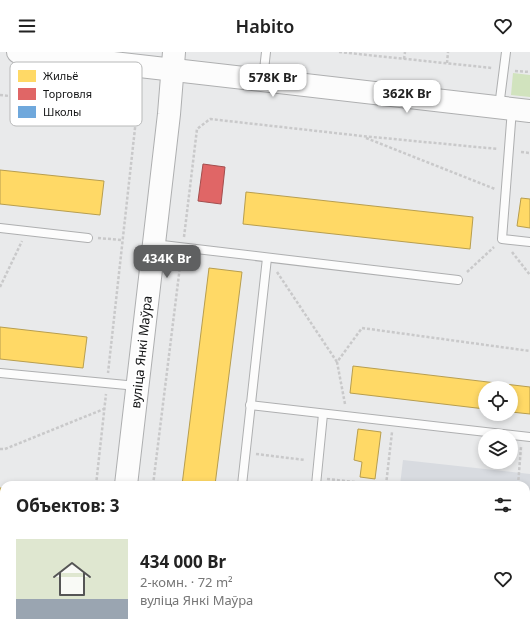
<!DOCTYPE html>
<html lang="ru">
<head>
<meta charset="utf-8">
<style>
  :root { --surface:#fff; --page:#f6f6f6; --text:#222; --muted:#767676; --accent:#5f6061 }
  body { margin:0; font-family:"Noto Sans",sans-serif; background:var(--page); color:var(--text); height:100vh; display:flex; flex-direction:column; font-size:15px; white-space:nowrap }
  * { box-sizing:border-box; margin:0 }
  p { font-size:13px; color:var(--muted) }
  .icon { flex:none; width:22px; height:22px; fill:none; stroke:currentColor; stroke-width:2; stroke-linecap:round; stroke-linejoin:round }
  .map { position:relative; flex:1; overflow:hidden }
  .drawer { position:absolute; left:0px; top:429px; width:530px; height:156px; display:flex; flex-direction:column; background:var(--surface); border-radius:12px 12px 0 0; box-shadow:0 2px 6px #0003 }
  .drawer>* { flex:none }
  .buttons { position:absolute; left:478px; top:329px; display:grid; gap:8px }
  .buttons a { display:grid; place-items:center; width:40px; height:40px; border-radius:50%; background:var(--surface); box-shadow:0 2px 6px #0003; font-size:20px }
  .price { position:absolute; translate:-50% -34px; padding:0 9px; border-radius:8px; background:#fff; color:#222; font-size:13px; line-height:26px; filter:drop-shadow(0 1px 2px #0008) }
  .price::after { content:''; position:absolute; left:50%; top:24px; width:12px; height:9px; margin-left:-6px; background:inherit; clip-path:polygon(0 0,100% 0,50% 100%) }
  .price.current { background:var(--accent); color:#fff }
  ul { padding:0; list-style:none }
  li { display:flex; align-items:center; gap:12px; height:100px; padding:0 16px }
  li span { display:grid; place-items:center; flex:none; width:112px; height:80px; border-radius:0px; color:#555 }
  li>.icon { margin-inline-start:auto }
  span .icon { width:48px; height:48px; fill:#fffc; stroke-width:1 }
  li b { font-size:17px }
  h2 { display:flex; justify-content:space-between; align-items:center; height:48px; padding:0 16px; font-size:17px }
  header { display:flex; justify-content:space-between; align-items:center; height:52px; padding:0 16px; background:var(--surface); font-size:18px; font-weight:600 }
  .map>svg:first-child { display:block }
</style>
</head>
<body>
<header><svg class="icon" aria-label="menu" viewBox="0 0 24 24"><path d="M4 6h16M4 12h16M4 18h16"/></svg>Habito<svg class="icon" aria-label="heart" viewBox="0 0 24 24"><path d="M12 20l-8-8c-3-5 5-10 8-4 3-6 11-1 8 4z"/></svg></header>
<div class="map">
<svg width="530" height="585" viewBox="0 0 530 585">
  <rect width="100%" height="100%" fill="#e9eaeb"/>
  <polygon fill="#d8dbe0" points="403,408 530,422 530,585 379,585 379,581 526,581 526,433 400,433"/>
  <polygon fill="#d1e3be" points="513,21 530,23 530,45 511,43"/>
  <g fill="#ffd966" stroke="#b89e4e">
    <polygon points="0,118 104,129 100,163 0,152"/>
    <polygon points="246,140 473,165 470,197 243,172"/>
    <polygon points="521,146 530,147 530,176 517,174"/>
    <polygon points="209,216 242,220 215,433 182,433"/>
    <polygon points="0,275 87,285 83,316 0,307"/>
    <polygon points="353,314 530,335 530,362 511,360 511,336 485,336 485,357 350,341"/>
    <polygon points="358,377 381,380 375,427 360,425 362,410 354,408"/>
    <rect x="0" y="436" width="4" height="32"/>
    <polygon points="164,581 197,581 197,585 163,585"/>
    <rect x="323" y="581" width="27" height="4"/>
  </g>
  <polygon fill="#e06666" stroke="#a34e4e" points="203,112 225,115 221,152 198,149"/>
  <polygon fill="#6fa8dc" stroke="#547ca1" points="526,465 530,466 530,564 526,563"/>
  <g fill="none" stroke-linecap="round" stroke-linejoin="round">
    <g stroke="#aeafb0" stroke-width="10">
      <g id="lane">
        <polyline points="263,27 266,0"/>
        <polyline points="499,55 506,0"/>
        <polyline points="512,57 502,187 530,190"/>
        <polyline points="0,176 88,186"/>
        <polyline points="154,192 458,228"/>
        <polyline points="0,321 137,334"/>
        <polyline points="250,353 530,385"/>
        <polyline points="242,433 267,206"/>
        <polyline points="316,433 323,362"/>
        <polyline points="0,480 4,481"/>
        <polyline points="225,585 225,581"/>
        <polyline points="299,585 299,581"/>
        <polyline points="492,585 492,581"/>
      </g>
    </g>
    <g stroke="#aeafb0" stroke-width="24">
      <g id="secondary">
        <polyline points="18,0 530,59"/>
        <polyline points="126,433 169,62 174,0"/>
        <polyline points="109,585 109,581"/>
      </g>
    </g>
    <g stroke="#c9c9ca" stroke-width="2.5" stroke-dasharray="3 2" stroke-linecap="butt">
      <polyline points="339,0 492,16"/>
      <polyline points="404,7 405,0"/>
      <polyline points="447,11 448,0"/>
      <polyline points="515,19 530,20"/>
      <polyline points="0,43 137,58 108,321"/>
      <polyline points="366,86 495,137"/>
      <polyline points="521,100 530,101"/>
      <polyline points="184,185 197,77 210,67 362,84 498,97"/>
      <polyline points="98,186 122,188"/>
      <polyline points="512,200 530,223"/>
      <polyline points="277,220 337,310"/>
      <polyline points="467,220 494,195"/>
      <polyline points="0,235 22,189"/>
      <polyline points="345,352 337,310 362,276 530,299"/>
      <polyline points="0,397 5,397 104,357"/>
      <polyline points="256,402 305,408"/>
      <polyline points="327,427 383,433"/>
      <polyline points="96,433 106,342"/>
      <polyline points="153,433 181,206"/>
      <polyline points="386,433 392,380"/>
      <polyline points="518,433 521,395"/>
      <polyline points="0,580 4,581"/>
      <polyline points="7,581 50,585"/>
      <polyline points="79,585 79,581"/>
      <polyline points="134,585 134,581"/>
      <polyline points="367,585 367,581"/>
    </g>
    <use href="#lane" stroke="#fcfcfc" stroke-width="8"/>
    <use href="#secondary" stroke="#fcfcfc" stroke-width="22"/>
  </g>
  <g text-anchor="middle" stroke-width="4" stroke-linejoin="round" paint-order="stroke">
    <g font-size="13" fill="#141516" stroke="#fff">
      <text transform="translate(141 300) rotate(-84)" y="5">вуліца Янкі Маўра</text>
    </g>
  </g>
  <rect x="10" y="10" width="132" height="64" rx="6" fill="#fff" stroke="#b8b9b9" stroke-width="1"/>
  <rect x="18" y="18" width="18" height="12" fill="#ffd966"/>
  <rect x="18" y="36" width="18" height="12" fill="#e06666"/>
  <rect x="18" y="54" width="18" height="12" fill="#6fa8dc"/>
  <g font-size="11" fill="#141516">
    <text x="43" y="28">Жильё</text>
    <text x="43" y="46">Торговля</text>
    <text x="43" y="64">Школы</text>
  </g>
</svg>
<div class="buttons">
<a><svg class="icon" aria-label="locate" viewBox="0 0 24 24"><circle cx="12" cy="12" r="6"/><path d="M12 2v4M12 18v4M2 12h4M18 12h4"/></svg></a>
<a><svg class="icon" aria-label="layers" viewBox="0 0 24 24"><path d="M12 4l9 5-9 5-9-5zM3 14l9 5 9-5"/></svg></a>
</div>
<b class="price" style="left:273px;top:46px">578K Br</b>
<b class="price" style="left:407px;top:62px">362K Br</b>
<b class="price current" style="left:167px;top:227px">434K Br</b>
<section class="drawer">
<h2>Объектов: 3<svg class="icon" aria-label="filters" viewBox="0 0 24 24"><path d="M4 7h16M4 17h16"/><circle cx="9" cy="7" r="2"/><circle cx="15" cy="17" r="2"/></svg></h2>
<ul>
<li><span style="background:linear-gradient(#dfe7d0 75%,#9aa5b1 0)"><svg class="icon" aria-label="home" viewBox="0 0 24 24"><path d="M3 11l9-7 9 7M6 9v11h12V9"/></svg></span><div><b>434 000 Br</b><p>2-комн. · 72 m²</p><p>вуліца Янкі Маўра</p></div><svg class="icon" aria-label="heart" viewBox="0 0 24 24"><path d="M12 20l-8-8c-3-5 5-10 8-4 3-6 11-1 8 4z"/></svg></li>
</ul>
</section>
</div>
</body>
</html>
